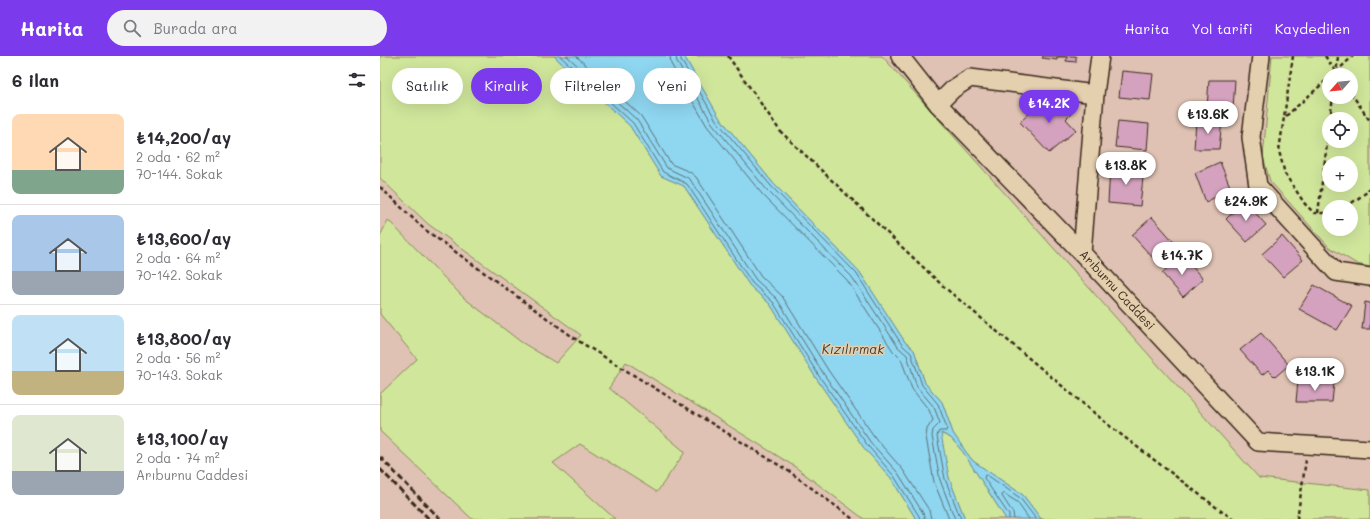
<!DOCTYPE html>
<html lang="tr">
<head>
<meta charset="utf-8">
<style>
  :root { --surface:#fff; --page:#f2f2f3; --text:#2b2b33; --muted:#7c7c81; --line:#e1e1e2; --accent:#7c3aed }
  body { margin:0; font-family:Mali,sans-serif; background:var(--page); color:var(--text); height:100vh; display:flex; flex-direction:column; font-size:15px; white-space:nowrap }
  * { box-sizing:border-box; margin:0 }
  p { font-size:13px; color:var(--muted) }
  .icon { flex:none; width:22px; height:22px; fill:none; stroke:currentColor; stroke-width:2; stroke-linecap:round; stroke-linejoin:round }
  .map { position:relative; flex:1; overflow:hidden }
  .side { display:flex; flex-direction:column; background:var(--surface); width:380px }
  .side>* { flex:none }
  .banner { position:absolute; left:12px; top:12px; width:380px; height:36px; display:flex; gap:8px }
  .needle { width:26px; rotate:243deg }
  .controls { position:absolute; left:942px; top:12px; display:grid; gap:8px }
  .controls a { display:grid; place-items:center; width:36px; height:36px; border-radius:50%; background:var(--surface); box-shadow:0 4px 16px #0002; font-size:20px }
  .price { position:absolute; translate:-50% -34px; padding:0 9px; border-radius:14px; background:#fff; color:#222; font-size:13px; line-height:26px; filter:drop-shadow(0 1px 2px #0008) }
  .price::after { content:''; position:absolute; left:50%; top:24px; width:12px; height:9px; margin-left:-6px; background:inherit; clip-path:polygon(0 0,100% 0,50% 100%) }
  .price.current { background:var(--accent); color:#fff }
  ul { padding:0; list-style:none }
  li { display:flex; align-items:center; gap:12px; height:100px; padding:0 12px }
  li+li { border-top:1px solid var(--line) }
  li span { display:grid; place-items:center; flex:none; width:112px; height:80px; border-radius:8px; color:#555 }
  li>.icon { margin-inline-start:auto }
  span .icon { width:48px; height:48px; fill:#fffc; stroke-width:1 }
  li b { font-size:17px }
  h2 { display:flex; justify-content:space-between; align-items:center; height:48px; padding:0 12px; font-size:17px }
  .tag { padding:0 14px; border-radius:18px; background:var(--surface); box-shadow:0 4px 16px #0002; font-size:14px; line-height:36px }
  .tag.current { background:var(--accent); color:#fff }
  header { display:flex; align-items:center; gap:24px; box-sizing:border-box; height:56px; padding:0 20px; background:var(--accent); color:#fff }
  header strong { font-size:19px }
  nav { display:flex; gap:22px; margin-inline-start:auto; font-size:14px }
  .search { width:280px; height:36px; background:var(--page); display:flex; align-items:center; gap:10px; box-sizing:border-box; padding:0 14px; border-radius:22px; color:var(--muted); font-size:15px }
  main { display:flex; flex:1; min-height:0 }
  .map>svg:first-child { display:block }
</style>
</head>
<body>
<header>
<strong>Harita</strong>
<div class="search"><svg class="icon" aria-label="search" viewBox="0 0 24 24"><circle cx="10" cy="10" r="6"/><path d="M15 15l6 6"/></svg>Burada ara</div>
<nav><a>Harita</a><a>Yol tarifi</a><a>Kaydedilen</a></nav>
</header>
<main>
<section class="side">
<h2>6 ilan<svg class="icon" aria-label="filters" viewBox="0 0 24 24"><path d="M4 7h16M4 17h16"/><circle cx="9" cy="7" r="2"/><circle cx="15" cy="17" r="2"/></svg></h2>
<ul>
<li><span style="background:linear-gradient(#ffd9b3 70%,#7fa58c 0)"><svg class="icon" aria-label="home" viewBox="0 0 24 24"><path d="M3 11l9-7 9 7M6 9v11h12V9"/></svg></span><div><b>₺14,200/ay</b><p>2 oda · 62 m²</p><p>70-144. Sokak</p></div></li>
<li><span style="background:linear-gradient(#a9c7e8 70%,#9aa5b1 0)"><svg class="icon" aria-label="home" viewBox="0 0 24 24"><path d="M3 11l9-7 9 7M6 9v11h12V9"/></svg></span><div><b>₺13,600/ay</b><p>2 oda · 64 m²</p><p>70-142. Sokak</p></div></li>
<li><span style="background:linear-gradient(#bfe0f5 70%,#c2b280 0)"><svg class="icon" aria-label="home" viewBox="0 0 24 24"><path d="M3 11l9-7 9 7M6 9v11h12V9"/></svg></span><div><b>₺13,800/ay</b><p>2 oda · 56 m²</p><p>70-143. Sokak</p></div></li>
<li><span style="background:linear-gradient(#dfe7d0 70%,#9aa5b1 0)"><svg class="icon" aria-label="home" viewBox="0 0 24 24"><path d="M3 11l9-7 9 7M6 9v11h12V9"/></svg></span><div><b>₺13,100/ay</b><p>2 oda · 74 m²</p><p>Arıburnu Caddesi</p></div></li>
</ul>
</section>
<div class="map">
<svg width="990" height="463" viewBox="0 0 990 463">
  <rect width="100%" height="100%" fill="#dfc2b3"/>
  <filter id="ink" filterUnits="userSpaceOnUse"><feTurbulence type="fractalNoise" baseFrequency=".025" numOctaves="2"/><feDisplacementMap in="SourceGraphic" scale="8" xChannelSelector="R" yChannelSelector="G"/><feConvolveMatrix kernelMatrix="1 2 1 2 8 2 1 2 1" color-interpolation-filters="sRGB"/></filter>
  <g filter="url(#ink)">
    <g fill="#d0e69b" stroke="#86885c" fill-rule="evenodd">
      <polygon points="0,0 174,0 250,70 281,120 304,130 370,230 390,248 436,322 484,392 511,422 536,463 484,463 414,410 246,306 229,332 305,396 277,436 200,388 173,407 235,463 92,463 0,375 0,338 37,303 0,258 0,180 8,164 84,242 141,286 176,307 201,279 48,168 0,122"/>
      <polygon points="304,0 502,0 879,422 990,434 990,463 661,463 643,439 593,405 586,396 573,377 562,346 545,327 534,294 525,286 479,215 393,127 339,61"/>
      <path d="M 892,0 L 990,0 L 990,211 L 977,208 L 949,191 L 890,125 L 883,101 ZM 949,19 L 971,19 L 971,41 L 949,41 ZM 949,63 L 971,63 L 971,85 L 949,85 ZM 949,107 L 971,107 L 971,129 L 949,129 ZM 949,151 L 971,151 L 971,173 L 949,173 Z"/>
      <polygon points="560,377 571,382 583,396 626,463 585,463 569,422"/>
    </g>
    <polygon fill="#8fd6f1" stroke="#6d919d" points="174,0 304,0 339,61 393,127 479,215 525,286 534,294 545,327 562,346 573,377 586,396 593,405 643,439 661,463 626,463 583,396 571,382 561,377 569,422 585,463 536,463 511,422 484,392 436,322 390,248 370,230 304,130 281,120 250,70"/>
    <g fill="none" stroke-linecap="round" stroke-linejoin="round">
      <g stroke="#5d6f72" stroke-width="1">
        <polyline points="180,0 253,67 283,116 307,128 372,227 393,246 439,320 488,390 514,420 539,460 540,463"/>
        <polyline points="187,0 257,64 287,112 308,122 311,125 376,224 397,243 443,317 491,387 518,417 543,457 545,463"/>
        <polyline points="196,0 261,60 291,108 310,116 316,121 381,220 402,240 448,314 496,383 523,414 549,454 551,463"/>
        <polyline points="290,0 291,8 327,70 382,138 467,224 513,295 521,303 532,333 549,354 553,364 547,373 546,381 554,426 569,463"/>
        <polyline points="296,0 297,6 332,67 387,134 472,221 518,291 527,299 537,331 554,351 560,367 553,374 552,380 560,424 575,463"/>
        <polyline points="301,0 301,4 336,64 391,130 476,217 522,289 531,297 542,329 558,348 567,372 566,375 559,375 557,380 565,423 581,463"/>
        <polyline points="629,463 629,459 604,422 605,419 607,419 640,442 656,463"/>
        <polyline points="634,463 633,457 622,440 623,437 637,446 649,463"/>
      </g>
    </g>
    <g fill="#d4a2be" stroke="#3b2a1e">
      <polygon points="663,0 696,0 696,6 686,5 687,1 677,1 677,4 662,2"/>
      <polygon points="742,15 773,18 770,44 739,41"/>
      <polygon points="829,24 855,24 853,52 827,52"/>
      <polygon points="666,42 674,51 682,45 692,57 686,63 696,74 669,97 640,66"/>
      <polygon points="738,65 769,68 767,94 735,91"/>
      <polygon points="816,65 842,65 839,93 814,93"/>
      <polygon points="840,106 851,133 826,146 815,117"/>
      <polygon points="730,111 764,112 760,150 728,147"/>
      <polygon points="865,145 886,169 867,186 846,163"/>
      <polygon points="772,161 793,185 773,202 752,179"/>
      <polygon points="902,180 923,204 903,221 882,198"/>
      <polygon points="802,199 823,223 803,241 782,217"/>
      <polygon points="934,229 972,250 957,274 919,253"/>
      <polygon points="985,246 990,247 990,273 982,273"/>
      <polygon points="881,277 909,309 895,321 888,314 882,319 860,294"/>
      <polygon points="918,324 954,327 952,346 916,346"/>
    </g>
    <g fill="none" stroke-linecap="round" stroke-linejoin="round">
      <g stroke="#3b2a1e" stroke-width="20">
        <g id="minor">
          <polyline points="520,0 558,48 702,197 878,386 990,393"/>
          <polyline points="881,0 871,81 878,130 956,216 990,221"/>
          <polyline points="558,48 573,33 590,22 715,38"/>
          <polyline points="702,197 715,38 720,0"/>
        </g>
      </g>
      <g stroke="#3b2a1e" stroke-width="2.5" stroke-dasharray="4 3" stroke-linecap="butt">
        <polyline points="348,0 400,75 564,231 731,371 841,455 854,463"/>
        <polyline points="913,0 899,95 905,118 925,148 934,157 949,157"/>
        <polyline points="945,0 956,16"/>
        <polyline points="956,16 973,0"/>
        <polyline points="953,19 956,16 958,19"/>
        <polyline points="956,19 958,0"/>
        <polyline points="971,37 990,65"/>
        <polyline points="906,60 949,22"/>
        <polyline points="950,63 953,41"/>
        <polyline points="0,131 44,173 197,284 410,416 473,463"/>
        <polyline points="966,151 987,136 990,131"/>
        <polyline points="938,157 949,73"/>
        <polyline points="917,463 926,404"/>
      </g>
      <use href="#minor" stroke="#e4cfae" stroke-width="17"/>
      <g stroke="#3b2a1e" stroke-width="3" stroke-dasharray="6 3" stroke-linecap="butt">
        <polyline points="0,401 60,463"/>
        <polyline points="0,413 49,463"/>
      </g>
    </g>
  </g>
  <g text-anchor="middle" stroke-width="3" stroke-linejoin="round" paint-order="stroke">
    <g font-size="12" fill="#3b2a1e" stroke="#e4cfae">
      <text transform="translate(737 234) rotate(47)" y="4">Arıburnu Caddesi</text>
    </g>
    <g font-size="13" font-style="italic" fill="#433b33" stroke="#e4cfae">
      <text x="473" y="298">Kızılırmak</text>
    </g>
  </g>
</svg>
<div class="controls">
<a><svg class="needle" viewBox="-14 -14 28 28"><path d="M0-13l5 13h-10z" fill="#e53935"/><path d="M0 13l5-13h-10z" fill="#7c7c81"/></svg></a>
<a><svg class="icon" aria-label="locate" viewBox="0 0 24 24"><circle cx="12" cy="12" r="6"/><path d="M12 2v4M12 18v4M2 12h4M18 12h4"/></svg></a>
<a>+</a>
<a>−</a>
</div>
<b class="price current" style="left:669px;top:68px">₺14.2K</b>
<b class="price" style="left:828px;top:79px">₺13.6K</b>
<b class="price" style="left:746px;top:130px">₺13.8K</b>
<b class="price" style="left:866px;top:166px">₺24.9K</b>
<b class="price" style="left:802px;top:220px">₺14.7K</b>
<b class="price" style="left:935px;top:336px">₺13.1K</b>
<div class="banner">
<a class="tag">Satılık</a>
<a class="tag current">Kiralık</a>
<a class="tag">Filtreler</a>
<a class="tag">Yeni</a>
</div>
</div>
</main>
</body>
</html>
